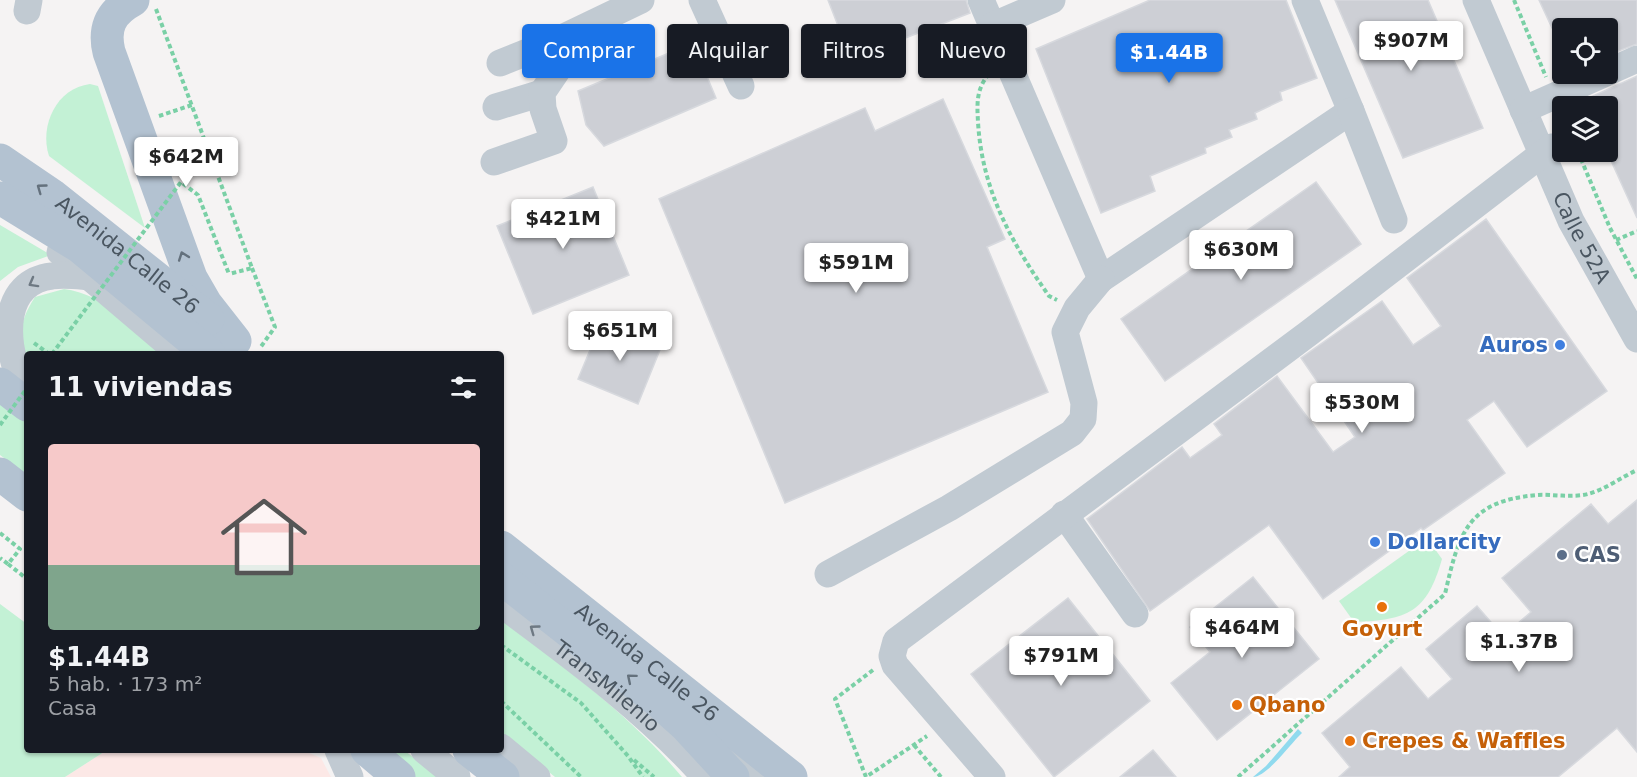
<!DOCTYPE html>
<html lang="es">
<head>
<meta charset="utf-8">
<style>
  :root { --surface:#171b24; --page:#20242c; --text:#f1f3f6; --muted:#9ea1a6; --line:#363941; --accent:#1a73e8 }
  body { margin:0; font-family:"DejaVu Sans",sans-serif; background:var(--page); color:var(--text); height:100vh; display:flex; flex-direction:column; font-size:22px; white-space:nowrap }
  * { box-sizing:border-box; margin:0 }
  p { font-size:20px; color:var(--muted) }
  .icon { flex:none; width:33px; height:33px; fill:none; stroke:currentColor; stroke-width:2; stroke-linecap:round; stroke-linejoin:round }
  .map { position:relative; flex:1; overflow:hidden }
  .panel { position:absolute; left:24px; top:351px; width:480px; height:402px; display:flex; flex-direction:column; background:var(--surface); border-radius:6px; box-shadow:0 2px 4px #0004 }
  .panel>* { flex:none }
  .banner { position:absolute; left:522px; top:24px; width:570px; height:54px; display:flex; gap:12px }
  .fabs { position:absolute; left:1552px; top:18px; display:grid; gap:12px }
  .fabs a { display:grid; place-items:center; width:66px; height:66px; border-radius:6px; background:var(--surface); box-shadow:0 2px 4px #0004; font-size:30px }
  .price { position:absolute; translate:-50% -51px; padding:0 14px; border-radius:6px; background:#fff; color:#222; font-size:20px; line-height:39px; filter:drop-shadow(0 2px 3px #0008) }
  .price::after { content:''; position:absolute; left:50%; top:36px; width:18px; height:14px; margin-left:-9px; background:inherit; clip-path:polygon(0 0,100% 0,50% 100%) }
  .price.current { background:var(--accent); color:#fff }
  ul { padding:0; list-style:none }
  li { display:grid; align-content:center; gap:12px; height:318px; padding:0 24px }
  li+li { border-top:2px solid var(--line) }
  li span { display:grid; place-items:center; height:186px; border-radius:6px; color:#555 }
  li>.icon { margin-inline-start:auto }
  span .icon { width:108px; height:108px; fill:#fffc; stroke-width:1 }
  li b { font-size:26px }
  h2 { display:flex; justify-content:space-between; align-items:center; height:72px; padding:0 24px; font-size:26px }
  .pill { padding:0 21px; border-radius:6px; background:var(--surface); box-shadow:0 2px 4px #0004; font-size:21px; line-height:54px }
  .pill.current { background:var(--accent); color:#fff }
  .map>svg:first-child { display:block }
</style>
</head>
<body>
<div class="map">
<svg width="1637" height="777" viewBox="0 0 1637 777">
  <rect width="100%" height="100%" fill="#f5f3f3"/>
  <polygon fill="#fce8e6" points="107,750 302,750 321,758 331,777 65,777"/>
  <g fill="#c3f1d5">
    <path d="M 90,84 L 98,86 L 145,228 L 49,156 C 39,125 57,88 90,84 Z"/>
    <polygon points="0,225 51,255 18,267 0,281"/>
    <path d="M 64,289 C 105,294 134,328 165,354 L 27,354 L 27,366 C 22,332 16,327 35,297 Z"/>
    <polygon points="0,398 27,419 27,475 0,455"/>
    <path d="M 1427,538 L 1442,559 C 1427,612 1408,620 1354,622 L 1339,601 Z"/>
    <polygon points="0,604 27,624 27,750 107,750 65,777 0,777"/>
    <path d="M 501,619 C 565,668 630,715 682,777 L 555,777 L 501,733 Z"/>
    <polygon points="382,750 404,750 438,777 413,777"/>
  </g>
  <path fill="#90daee" d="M 1298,729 L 1302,733 C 1290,744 1267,777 1253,777 L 1266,766 Z"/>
  <g fill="#cdcfd5" stroke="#d7d9de" stroke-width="1.5">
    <polygon points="828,0 966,0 970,13 851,59"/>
    <polygon points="1150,0 1286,0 1317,78 1280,92 1282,100 1255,113 1257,119 1229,130 1232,137 1205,148 1206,153 1150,176 1155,191 1101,213 1036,49"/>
    <polygon points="1335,0 1428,0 1483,128 1403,158"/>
    <polygon points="1539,0 1637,0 1637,44 1608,55 1608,28 1552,28"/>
    <polygon points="693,43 716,98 604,146 586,125 578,91"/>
    <polygon points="1637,76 1637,218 1608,154 1608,106 1587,106 1584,100"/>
    <polygon points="943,99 1005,239 987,247 1048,392 785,503 659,199 865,108 875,131"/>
    <polygon points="1316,182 1361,244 1165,381 1121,319"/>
    <polygon points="593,187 629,275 533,314 497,226"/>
    <polygon points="1486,219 1607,391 1527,447 1494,401 1467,420 1505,473 1423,530 1421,528 1323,599 1269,525 1150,611 1087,519 1182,447 1190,458 1222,435 1214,424 1277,376 1333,452 1355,437 1301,358 1382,301 1413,345 1441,326 1407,278"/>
    <polygon points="602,321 662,345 638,404 578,379"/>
    <polygon points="1637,500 1637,752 1617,728 1558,777 1339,777 1350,767 1322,733 1401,667 1428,699 1452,679 1426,649 1477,606 1503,636 1531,612 1502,578 1591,504 1608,524"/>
    <polygon points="1253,577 1319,659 1217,740 1171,683 1210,652 1190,627"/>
    <polygon points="1068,598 1150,701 1054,777 971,674"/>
    <polygon points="1153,750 1176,777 1120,777"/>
  </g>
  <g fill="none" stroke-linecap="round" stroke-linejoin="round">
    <g stroke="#7ad0a6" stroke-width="4" stroke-dasharray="4.5 3" stroke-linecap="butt">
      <polyline points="1514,0 1546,77"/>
      <polyline points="156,9 252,268 229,274"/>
      <path d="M 989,74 C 976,89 977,104 978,122 C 982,190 1011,242 1049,296 L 1057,300"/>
      <polyline points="159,116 192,105"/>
      <polyline points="1578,152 1610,228 1637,279"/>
      <polyline points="1616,240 1637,231"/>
      <polyline points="252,268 275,327 260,348"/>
      <polyline points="34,343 49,354"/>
      <polyline points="0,533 20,549 8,564 0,558"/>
      <polyline points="8,564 27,579"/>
      <polyline points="501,645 581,703 628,756 643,777"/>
      <polyline points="873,670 835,699 866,777 927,736"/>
      <polyline points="501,701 581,777"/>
      <polyline points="914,745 941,777"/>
      <polyline points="634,760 654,777"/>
      <path d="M 1238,777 L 1445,594 C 1459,533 1467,501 1537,495 C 1553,494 1572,498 1588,494 C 1604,490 1622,477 1637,470"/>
    </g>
    <g stroke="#c1cad2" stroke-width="27">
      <polyline points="702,0 741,86"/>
      <polyline points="981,0 1101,279 1351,111 1305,0"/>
      <path id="s1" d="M 1476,0 L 1571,221 L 1637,339"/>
      <polyline points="27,11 29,0"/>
      <polyline points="992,26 1052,0"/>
      <polyline points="500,63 560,39 641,0"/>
      <polyline points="1608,72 1637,59"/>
      <polyline points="496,107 542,93"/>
      <polyline points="1523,110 1604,74"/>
      <polyline points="1351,111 1394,220"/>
      <polyline points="494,162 554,141 543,109 542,93 563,62 560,39"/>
      <polyline points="60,252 180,354"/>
      <path d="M 18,375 C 5,340 1,282 52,276 C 65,274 78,276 90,277"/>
      <polyline points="1064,514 1135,614"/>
      <polyline points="828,574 949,508 1072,433 1083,419 1084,403 1065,332 1077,308 1101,279"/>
      <path id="s2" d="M 501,604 C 571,656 648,712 705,777"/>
      <polyline points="716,731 758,777"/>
      <polyline points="501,747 537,777"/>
      <polyline points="338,750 350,777"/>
      <polyline points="424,750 457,777"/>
      <polyline points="992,777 895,665 892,656 896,641 1309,333 1551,147"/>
    </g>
    <g stroke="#b3c2d1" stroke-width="33">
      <path d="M 133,0 C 111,12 103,27 109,52 L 191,278 L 206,304 L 235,341"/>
      <path id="s3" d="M 0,160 L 53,196 L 208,319"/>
      <polyline points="0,198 80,247 209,354"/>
      <polyline points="0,384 27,405"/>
      <polyline points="0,474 27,495"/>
      <path id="s4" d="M 501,547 L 791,777"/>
      <polyline points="501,578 658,701 686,726 733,777"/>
      <polyline points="367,750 399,777"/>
      <polyline points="469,750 503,777"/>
    </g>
    <g stroke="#7ad0a6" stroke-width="4" stroke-dasharray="4.5 3" stroke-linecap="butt">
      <polyline points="52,354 181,182 198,195 229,274"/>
      <polyline points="0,425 27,388"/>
    </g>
  </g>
  <defs><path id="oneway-chevron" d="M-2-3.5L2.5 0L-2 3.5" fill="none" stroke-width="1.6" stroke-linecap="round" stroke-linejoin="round" transform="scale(1.5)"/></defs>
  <g stroke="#64717d">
    <use href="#oneway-chevron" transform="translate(41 188) rotate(-144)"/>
    <use href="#oneway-chevron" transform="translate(183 256) rotate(-110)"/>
    <use href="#oneway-chevron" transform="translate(631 678) rotate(-140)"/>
  </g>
  <g stroke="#6e7983">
    <use href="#oneway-chevron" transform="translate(33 283) rotate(151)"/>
    <use href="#oneway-chevron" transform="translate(534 629) rotate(-144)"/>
  </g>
  <g fill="#3f7fe0" stroke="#fff" stroke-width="2">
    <circle cx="1560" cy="345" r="6"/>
    <circle cx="1375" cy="542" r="6"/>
  </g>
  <circle fill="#5c6f8a" stroke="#fff" stroke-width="2" cx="1562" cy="555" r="6"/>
  <g fill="#e8710a" stroke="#fff" stroke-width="2">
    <circle cx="1382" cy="607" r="6"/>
    <circle cx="1237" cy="705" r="6"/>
    <circle cx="1350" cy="741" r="6"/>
  </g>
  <g text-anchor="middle" stroke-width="4.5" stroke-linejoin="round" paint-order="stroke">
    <g font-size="21" fill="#4a5661" stroke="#fff">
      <text dy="7" stroke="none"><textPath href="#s1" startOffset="260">Calle 52A</textPath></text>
      <text dy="7" stroke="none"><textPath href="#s3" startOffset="159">Avenida Calle 26</textPath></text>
      <text dy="7" stroke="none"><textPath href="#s4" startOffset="186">Avenida Calle 26</textPath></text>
      <text dy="7" stroke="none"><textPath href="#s2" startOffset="134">TransMilenio</textPath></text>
    </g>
    <g font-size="21" font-weight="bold" fill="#366cbe" stroke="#fff" text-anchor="end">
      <text x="1548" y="352">Auros</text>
      <text x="1387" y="549" text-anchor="start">Dollarcity</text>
    </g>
    <g font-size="21" font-weight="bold" fill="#4e5e75" stroke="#fff" text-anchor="start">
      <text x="1574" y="562">CAS</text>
    </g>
    <g font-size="21" font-weight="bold" fill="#c56008" stroke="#fff" text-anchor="start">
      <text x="1382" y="636" text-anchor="middle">Goyurt</text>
      <text x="1249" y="712">Qbano</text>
      <text x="1362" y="748">Crepes &amp; Waffles</text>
    </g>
  </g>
</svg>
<div class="fabs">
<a><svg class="icon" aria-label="locate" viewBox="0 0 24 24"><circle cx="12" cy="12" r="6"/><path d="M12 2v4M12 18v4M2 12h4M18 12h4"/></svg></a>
<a><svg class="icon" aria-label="layers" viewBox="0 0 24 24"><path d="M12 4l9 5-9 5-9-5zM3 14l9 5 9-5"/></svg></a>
</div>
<b class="price" style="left:1411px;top:72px">$907M</b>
<b class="price current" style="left:1169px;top:84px">$1.44B</b>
<b class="price" style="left:186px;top:188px">$642M</b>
<b class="price" style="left:563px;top:250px">$421M</b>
<b class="price" style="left:1241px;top:281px">$630M</b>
<b class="price" style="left:856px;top:294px">$591M</b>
<b class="price" style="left:620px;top:362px">$651M</b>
<b class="price" style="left:1362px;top:434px">$530M</b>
<b class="price" style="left:1242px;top:659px">$464M</b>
<b class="price" style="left:1519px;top:673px">$1.37B</b>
<b class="price" style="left:1061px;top:687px">$791M</b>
<div class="banner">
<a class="pill current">Comprar</a>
<a class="pill">Alquilar</a>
<a class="pill">Filtros</a>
<a class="pill">Nuevo</a>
</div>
<section class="panel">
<h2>11 viviendas<svg class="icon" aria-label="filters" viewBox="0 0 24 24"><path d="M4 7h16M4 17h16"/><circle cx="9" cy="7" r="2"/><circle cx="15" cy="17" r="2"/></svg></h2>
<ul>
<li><span style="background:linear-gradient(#f6c9c9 65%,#7fa58c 0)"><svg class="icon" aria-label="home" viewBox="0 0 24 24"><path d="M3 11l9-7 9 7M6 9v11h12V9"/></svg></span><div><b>$1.44B</b><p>5 hab. · 173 m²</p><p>Casa</p></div></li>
</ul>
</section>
</div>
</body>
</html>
